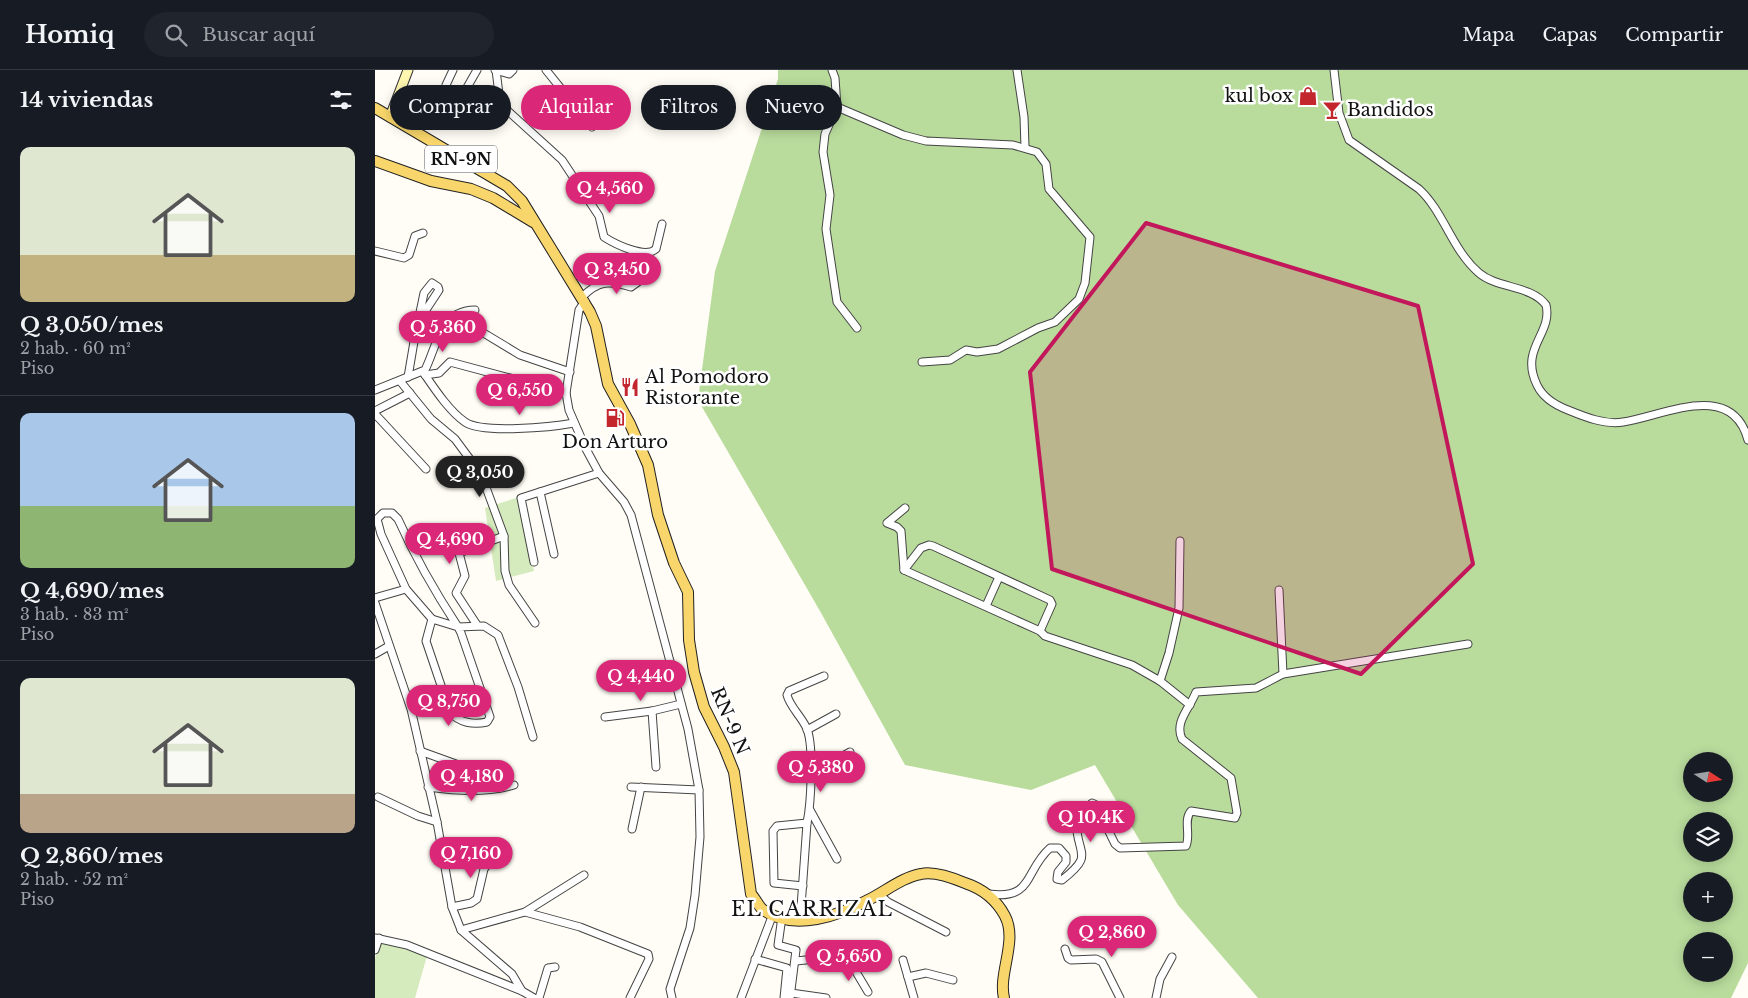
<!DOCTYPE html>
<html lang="es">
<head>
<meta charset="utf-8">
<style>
  :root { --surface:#171b24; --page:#20242c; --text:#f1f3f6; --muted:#9ea1a6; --line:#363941; --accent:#db2777 }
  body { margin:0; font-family:"Libre Baskerville",serif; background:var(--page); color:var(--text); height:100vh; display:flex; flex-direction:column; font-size:19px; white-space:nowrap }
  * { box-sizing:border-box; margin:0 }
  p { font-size:16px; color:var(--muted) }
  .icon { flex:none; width:28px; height:28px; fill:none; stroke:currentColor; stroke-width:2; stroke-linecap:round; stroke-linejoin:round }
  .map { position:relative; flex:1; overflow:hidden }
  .side { display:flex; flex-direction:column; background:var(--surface); width:375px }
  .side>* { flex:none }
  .top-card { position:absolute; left:15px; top:15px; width:475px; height:45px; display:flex; gap:10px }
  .needle { width:32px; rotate:102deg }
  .controls { position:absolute; left:1308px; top:682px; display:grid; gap:10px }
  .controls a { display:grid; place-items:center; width:50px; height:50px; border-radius:50%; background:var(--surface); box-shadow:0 2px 12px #0003; font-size:25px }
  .price { position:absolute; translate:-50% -42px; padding:0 11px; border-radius:18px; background:var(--accent); color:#fff; font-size:16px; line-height:32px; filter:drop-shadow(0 1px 2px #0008) }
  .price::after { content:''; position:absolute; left:50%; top:30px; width:15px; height:11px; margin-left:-8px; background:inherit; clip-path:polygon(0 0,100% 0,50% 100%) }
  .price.active { background:#222; color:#fff }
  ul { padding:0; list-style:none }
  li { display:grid; align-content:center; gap:10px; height:265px; padding:0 20px }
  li+li { border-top:1px solid var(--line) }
  li span { display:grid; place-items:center; height:155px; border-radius:10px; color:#555 }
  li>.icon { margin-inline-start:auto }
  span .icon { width:90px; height:90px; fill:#fffc; stroke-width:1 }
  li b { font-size:21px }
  h2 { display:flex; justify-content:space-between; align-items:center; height:60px; padding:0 20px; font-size:21px }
  .pill { padding:0 18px; border-radius:22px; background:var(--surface); box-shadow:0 2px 12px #0003; font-size:18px; line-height:45px }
  .pill.active { background:var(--accent); color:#fff }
  header { display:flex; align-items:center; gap:30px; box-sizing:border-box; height:70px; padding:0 25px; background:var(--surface); border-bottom:1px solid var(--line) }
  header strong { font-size:24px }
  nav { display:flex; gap:28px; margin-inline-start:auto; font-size:18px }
  .search { width:350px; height:45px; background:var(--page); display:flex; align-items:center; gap:12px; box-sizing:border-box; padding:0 18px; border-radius:28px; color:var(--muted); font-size:19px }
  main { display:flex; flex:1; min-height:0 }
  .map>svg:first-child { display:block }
</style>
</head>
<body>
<header>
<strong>Homiq</strong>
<div class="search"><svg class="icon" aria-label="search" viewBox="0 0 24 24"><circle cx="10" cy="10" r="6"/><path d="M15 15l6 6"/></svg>Buscar aquí</div>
<nav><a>Mapa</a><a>Capas</a><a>Compartir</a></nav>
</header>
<main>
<section class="side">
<h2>14 viviendas<svg class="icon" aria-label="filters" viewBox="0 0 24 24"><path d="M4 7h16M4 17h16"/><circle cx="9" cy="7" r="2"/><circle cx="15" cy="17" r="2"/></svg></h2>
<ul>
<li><span style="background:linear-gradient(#dfe7d0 70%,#c2b280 0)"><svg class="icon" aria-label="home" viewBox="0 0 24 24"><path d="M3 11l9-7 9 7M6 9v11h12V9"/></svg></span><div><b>Q 3,050/mes</b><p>2 hab. · 60 m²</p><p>Piso</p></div></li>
<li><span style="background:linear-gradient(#a9c7e8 60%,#8fb573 0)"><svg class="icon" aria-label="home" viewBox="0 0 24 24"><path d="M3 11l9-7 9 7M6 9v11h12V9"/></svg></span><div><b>Q 4,690/mes</b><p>3 hab. · 83 m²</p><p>Piso</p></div></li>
<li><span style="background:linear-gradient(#dfe7d0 75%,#b9a48a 0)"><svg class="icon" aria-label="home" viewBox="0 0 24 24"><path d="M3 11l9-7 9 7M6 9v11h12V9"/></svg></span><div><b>Q 2,860/mes</b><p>2 hab. · 52 m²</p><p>Piso</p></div></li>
</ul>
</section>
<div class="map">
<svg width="1373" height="928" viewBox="0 0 1373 928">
  <rect width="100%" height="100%" fill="#fffdf5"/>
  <g fill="#d5ebbd">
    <polygon points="144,427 159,501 121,511 110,438"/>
    <polygon points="5,871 52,886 40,928 0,928 0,889"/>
  </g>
  <path fill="#b9dc9c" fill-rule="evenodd" d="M 403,0 L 1373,0 L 1373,893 L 1356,928 L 883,928 L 803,835 L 720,695 L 656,720 L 530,695 L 445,541 L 323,330 L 340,201 L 403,9 ZM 1316,691 L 1349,691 L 1349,724 L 1316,724 ZM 1316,751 L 1349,751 L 1349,784 L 1316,784 ZM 1316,811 L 1349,811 L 1349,844 L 1316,844 ZM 1316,871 L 1349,871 L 1349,904 L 1316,904 Z"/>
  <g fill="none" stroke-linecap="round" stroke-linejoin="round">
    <g stroke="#444" stroke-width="9">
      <g id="minor">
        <polyline points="120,0 134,4 138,0"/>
        <path d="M 121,0 L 124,24 L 133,41 L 187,90 L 224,146 L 229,167 C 240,174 270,189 281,179 L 287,154"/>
        <polyline points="171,0 217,57"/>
        <polyline points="457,0 460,8 462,37 450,64 448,82 455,125 451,159 462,232 482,258"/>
        <polyline points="642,0 649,47 650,77"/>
        <path d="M 959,0 L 964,43 L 974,70 L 1044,119 C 1069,142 1077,180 1104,203 C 1123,219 1156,215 1171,235 C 1178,264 1144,278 1162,315 C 1168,328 1180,335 1193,340 C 1210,347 1230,355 1248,352 C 1288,346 1357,309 1373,370"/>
        <polyline points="71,15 78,0"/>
        <polyline points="462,37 528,65 551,71 638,75 662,82 671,94 674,119 715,167 710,213 704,229 680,252 663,258 623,279 602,282 591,280 575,290 547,292"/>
        <polyline points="78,42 102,0"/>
        <polyline points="0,181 29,188 34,185 40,166 48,163"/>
        <path d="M 207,227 C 224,210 234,211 256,217 L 263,212"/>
        <polyline points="210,231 204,240 191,323 194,340 211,379 224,403 249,432 256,445 313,659 324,720 325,767 320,825 315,858 295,919 297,928"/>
        <polyline points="97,256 145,285 195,302"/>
        <path d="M 48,302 C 59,318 74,341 90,352 C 107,364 177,357 199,353"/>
        <polyline points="50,305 64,303 75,292 191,323"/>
        <polyline points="33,307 42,254 43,252 49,223 57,213 63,217 64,220 43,252"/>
        <polyline points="25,311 56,349 80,369 106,404 129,466 130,501 134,515 160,553"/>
        <path d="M 0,320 L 50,300 C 63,274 64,241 100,240"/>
        <polyline points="0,341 35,323"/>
        <polyline points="0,344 51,399"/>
        <polyline points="165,422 179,484"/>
        <polyline points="530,438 512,453 522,457 526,461 529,500 665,561 670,566 757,595 785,611 815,635"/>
        <polyline points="159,492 146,428 224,403"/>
        <polyline points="529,500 546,478 554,475 558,476 675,530 677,534 665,561"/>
        <polyline points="31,519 57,549"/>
        <polyline points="904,520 908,604"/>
        <path d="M 0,528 L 31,519 L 6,464 L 2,449 L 8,443 L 17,443 L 23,449 C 40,487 60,522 83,557 L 86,563 L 115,647 L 112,652 C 99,655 84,653 75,642 L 51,571 L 57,549 L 83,557 L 109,556 L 123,565 L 143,617 L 158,667"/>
        <polyline points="0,533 36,639 62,752 77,837 86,860 137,904 147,921"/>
        <polyline points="611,536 624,507"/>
        <polyline points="102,555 81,523 90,506 84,483 129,466"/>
        <polyline points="0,584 14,576"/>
        <polyline points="785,611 794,583 804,538 805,471"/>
        <polyline points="277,641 281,697"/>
        <polyline points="230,647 277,641 306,634"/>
        <polyline points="432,660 461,644"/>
        <polyline points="45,681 81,694"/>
        <polyline points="435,704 475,682"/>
        <path d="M 53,717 C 82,721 110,723 139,715"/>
        <polyline points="256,717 324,720"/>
        <polyline points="3,727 43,746 62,752"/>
        <polyline points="435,740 462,789"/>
        <polyline points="257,759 266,717"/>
        <polyline points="428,816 399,813 398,761 402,756 432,753"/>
        <polyline points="504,824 513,832 571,862"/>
        <path d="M 614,824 C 659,830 649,801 675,778 L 684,778 L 691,786 L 691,792 L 683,802 L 682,809 L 687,810 C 720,784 702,786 701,751 L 717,733 L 721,735 L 740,774 L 745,778 L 811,776 C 816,765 808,750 816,741 L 860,748 L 862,743 L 856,708 L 807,669 C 799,652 815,638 821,622 L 881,618 L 908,604 L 1093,574"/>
        <polyline points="77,837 96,833 102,829 109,799 117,788"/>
        <polyline points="150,842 205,857 273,884 274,889 255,928"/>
        <polyline points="407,847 403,875 421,880 415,928"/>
        <path d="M 425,851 L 432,753 C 436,734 439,677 432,659 C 427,647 415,637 412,625 L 414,621 L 449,606"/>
        <polyline points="86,860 150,842 209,805"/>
        <polyline points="0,868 32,875 147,921 159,928"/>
        <polyline points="690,879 693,888 696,890 721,889 727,892 745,928"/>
        <polyline points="0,880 4,868"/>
        <polyline points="380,889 412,898 409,928"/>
        <polyline points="528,890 539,928"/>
        <polyline points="421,891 469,886 474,890 493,922"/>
        <polyline points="533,907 551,903 578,910"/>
        <polyline points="416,923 451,928"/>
        <polyline points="164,928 173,898 180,897"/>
        <polyline points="366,928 398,844"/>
        <polyline points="781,928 785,909 797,887"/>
      </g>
    </g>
    <g stroke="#333" stroke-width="11">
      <polyline id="secondary" points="15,47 33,0"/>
    </g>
    <g stroke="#222" stroke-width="12">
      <g id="primary">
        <path d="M 0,38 L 132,116 L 147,131 L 215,242 L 221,256 L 233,314 L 255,354 L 273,395 L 283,445 L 299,493 L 313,522 L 314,570 L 319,602 L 329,637 L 349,677 L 359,702 L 376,824 C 380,828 383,835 387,839 C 418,863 466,845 495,829 C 511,821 528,807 546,804 C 559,801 578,808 590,813 C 608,819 621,829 630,846 C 643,871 623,903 629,928"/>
        <polyline points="0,91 56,111 96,119 118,128 158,152"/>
      </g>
    </g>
    <use href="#minor" stroke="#fff" stroke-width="7"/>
    <use href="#secondary" stroke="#fff6b0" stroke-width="9"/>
    <use href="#primary" stroke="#f9d66b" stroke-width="10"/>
  </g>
  <path fill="#c2185b" fill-opacity="0.2" stroke="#c2185b" stroke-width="4" stroke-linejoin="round" d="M 771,153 L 1043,236 L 1098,494 L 986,604 L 677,499 L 655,302 Z"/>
  <defs>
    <g id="shop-bare" transform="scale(1.5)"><path d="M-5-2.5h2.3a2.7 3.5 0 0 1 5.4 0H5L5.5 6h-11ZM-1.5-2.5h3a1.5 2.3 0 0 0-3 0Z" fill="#c4262e" stroke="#fff" stroke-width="2.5" paint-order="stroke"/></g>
    <g id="bar-bare" transform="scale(1.5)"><path d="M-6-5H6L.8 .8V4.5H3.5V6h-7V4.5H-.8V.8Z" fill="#c4262e" stroke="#fff" stroke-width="2.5" paint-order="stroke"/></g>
    <g id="restaurant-bare" transform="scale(1.5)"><path d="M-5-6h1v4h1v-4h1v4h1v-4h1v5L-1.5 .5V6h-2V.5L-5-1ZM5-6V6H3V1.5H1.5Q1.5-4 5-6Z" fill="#c4262e" stroke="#fff" stroke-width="2.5" paint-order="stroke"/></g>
    <g id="fuel-bare" transform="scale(1.5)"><path d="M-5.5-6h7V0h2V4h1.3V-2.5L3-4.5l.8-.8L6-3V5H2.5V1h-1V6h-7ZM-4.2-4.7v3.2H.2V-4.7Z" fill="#c4262e" stroke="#fff" stroke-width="2.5" paint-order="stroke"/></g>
  </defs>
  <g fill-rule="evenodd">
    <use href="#shop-bare" x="933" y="26"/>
    <use href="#bar-bare" x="957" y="40"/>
    <use href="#restaurant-bare" x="255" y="317"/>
    <use href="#fuel-bare" x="240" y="348"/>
  </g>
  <g text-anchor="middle" stroke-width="5" stroke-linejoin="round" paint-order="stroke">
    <rect fill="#fff" stroke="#585858" stroke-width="1" x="50" y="75.5" width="72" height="27" rx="4"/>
    <g font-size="16" font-weight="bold" fill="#111">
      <text x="86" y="95">RN-9N</text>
    </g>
    <g font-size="18" fill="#111" stroke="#fff" text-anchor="start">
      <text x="918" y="32" text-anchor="end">kul box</text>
      <text x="972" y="46">Bandidos</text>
      <text x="270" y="313">Al Pomodoro<tspan x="270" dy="21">Ristorante</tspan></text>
      <text x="240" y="378" text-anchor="middle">Don Arturo</text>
    </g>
    <g font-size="18" fill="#111" stroke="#fff">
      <text transform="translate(355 651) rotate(67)" y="6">RN-9 N</text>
    </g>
    <g font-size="20" letter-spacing="1" fill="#111" stroke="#fff">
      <text x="437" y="846">EL CARRIZAL</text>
    </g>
  </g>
</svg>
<div class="controls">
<a><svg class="needle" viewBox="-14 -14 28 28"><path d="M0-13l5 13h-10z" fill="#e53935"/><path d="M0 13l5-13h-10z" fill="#9ea1a6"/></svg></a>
<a><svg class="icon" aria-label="layers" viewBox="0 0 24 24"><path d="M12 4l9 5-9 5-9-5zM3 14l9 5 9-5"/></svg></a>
<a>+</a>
<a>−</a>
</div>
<b class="price" style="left:235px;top:144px">Q 4,560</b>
<b class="price" style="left:242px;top:225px">Q 3,450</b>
<b class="price" style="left:68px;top:283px">Q 5,360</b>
<b class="price" style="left:145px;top:346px">Q 6,550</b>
<b class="price active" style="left:105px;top:428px">Q 3,050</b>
<b class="price" style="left:75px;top:495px">Q 4,690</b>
<b class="price" style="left:266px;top:632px">Q 4,440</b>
<b class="price" style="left:74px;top:657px">Q 8,750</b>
<b class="price" style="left:446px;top:723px">Q 5,380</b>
<b class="price" style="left:97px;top:732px">Q 4,180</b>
<b class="price" style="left:716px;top:773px">Q 10.4K</b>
<b class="price" style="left:96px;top:809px">Q 7,160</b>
<b class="price" style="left:737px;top:888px">Q 2,860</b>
<b class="price" style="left:474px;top:912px">Q 5,650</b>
<div class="top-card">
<a class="pill">Comprar</a>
<a class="pill active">Alquilar</a>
<a class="pill">Filtros</a>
<a class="pill">Nuevo</a>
</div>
</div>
</main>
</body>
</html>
